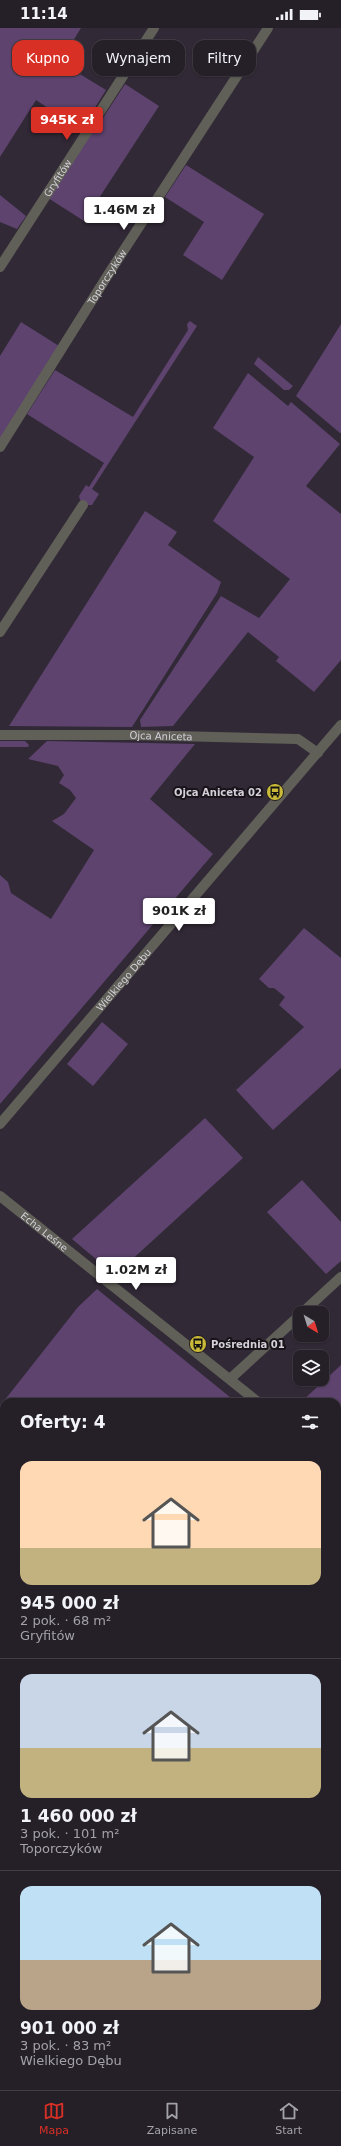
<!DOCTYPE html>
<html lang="pl">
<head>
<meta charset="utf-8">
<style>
  :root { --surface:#251f28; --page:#312c34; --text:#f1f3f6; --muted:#a3a2a8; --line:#423d45; --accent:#d93025 }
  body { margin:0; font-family:"DejaVu Sans",sans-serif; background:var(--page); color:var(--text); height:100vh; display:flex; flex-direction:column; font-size:15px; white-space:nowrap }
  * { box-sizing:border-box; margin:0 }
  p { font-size:13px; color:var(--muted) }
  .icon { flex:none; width:22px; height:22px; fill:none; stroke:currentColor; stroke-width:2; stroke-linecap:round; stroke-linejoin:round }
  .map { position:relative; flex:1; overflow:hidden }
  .panel { position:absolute; left:0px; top:1370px; width:341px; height:692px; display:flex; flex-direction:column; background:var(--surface); border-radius:12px 12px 0 0; box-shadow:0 1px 3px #0004,0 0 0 1px var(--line) }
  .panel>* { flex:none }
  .hud { position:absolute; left:12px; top:12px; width:317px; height:36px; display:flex; gap:8px }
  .needle { width:26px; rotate:142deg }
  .fabs { position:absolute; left:293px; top:1278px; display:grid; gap:8px }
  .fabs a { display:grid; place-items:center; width:36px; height:36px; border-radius:8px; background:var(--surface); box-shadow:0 1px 3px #0004,0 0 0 1px var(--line); font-size:20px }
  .price { position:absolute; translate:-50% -34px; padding:0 9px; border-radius:4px; background:#fff; color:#222; font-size:13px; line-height:26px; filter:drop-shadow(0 1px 2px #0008) }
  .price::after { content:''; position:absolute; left:50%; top:24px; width:12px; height:9px; margin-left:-6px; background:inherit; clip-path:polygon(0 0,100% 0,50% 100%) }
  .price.selected { background:var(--accent); color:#fff }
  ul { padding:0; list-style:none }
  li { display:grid; align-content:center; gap:8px; height:212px; padding:0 20px }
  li+li { border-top:1px solid var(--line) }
  li span { display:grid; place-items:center; height:124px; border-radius:12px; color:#555 }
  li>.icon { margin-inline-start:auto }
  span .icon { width:72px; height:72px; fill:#fffc; stroke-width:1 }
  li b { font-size:17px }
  h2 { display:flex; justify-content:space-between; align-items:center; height:48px; padding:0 20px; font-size:17px }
  .tag { padding:0 14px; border-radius:12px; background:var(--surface); box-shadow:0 1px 3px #0004,0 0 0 1px var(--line); font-size:14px; line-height:36px }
  .tag.selected { background:var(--accent); color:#fff }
  .status { display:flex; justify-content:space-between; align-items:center; height:28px; padding:0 20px; background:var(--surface); direction:ltr }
  .status svg { height:11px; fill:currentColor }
  .tab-bar { display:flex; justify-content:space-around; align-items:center; height:56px; border-top:1px solid var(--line); background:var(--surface); font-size:11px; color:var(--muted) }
  .tab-bar a { display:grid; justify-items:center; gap:2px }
  .tab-bar .selected { color:var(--accent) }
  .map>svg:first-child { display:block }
</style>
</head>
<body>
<div class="status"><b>11:14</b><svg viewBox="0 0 49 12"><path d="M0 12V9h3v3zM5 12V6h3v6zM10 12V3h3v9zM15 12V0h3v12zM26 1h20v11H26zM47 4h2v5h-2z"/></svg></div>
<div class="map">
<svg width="341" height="2062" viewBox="0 0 341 2062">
  <rect width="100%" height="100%" fill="#312936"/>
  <g fill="#5d436e">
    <polygon points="0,0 81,0 60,34 106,62 81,102 36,72 0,129"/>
    <polygon points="125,56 159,78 84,193 48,170 96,94 99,96"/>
    <polygon points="186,137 264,186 222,252 183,227 204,194 165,169"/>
    <polygon points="0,167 26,188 17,201 0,194"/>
    <polygon points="190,293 197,298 92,461 99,466 92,477 87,477 80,472 79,468 86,457 89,459 104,435 27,386 55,342 133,389 188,302 187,296"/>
    <polygon points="21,294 59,318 0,412 0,328"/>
    <polygon points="341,296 341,405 340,405 296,368"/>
    <polygon points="258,329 293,358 289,362 284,362 254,336"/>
    <polygon points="248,345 288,378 291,374 340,416 306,458 341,486 341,632 314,664 276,633 279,629 248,604 173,698 141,699 140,692 221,568 259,590 290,551 213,493 254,429 213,400"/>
    <polygon points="145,483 177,504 168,517 221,554 217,565 132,699 9,698"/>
    <polygon points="0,713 25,713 29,717 28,719 0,719"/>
    <polygon points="47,713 195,716 150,771 213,826 0,1076 0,847 8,854 11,865 51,891 94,822 52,793 64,786 76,770 70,762 59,755 64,747 58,738 28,731"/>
    <polygon points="304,900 341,930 341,1040 273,1102 236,1062 304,999 279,977 285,969 274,960 269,960 259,951"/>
    <polygon points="102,994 128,1016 93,1058 67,1036"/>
    <polygon points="205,1090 243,1130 115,1247 72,1211"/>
    <polygon points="302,1152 341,1194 341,1233 326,1246 267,1184"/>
    <polygon points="97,1261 236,1374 4,1374 4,1405 0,1404 0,1378 78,1279"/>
    <polygon points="341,1337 341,1415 337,1417 337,1374 301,1374"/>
    <polygon points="0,1439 4,1440 4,1802 0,1798"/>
    <polygon points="337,1453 341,1456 341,1521 337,1526"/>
    <polygon points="4,1808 4,1966 0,1970 0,1812"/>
    <polygon points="337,1831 341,1834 341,2036 337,2033"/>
    <polygon points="160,2058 247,2058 243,2062 156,2062"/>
  </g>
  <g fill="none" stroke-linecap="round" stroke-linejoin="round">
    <g stroke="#886d9b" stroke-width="11">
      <polyline points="0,1782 4,1785"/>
      <polyline points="337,2018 341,2021"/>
    </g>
    <g stroke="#606058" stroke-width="10">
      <path id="s1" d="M 0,239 L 154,0"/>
      <path id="s2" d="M 0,419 L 111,242 L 268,0"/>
      <polyline points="0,604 83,477"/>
      <path id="s3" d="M 0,707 L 135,707 L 298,711 L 318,725"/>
      <path id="s4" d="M 0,1096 L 341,697"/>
      <path id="s5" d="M 0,1168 L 258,1374"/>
      <polyline points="302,1285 341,1249"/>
      <polyline points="230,1351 300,1287"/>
      <polyline points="337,1437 341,1440"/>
      <polyline points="337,1534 341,1529"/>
      <polyline points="337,1723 341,1718"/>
      <polyline points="0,1974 4,1970"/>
    </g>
  </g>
  <defs>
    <g id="bus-disc" transform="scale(0.9)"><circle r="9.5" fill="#c9ba3a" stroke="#171319"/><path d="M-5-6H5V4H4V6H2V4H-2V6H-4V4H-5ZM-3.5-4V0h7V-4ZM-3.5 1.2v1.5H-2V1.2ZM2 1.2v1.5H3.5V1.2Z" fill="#111"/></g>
  </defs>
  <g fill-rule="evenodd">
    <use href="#bus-disc" x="275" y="764"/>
    <use href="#bus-disc" x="198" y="1316"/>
  </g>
  <g text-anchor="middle" stroke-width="4" stroke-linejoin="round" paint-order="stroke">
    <g font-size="10" fill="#d4cfd8" stroke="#171319">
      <text dy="4" stroke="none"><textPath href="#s1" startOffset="106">Gryfitów</textPath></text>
      <text dy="4" stroke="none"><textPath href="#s2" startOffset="201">Toporczyków</textPath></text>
      <text dy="4" stroke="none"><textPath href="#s3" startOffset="161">Ojca Aniceta</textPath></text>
      <text dy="4" stroke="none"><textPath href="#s4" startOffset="190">Wielkiego Dębu</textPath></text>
      <text dy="4" stroke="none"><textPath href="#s5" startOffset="57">Echa Leśne</textPath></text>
    </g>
    <g font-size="10" font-weight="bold" fill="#d4cfd8" stroke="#171319" text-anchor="end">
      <text x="262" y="768">Ojca Aniceta 02</text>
      <text x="211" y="1320" text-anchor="start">Pośrednia 01</text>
    </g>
  </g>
</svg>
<div class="fabs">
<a><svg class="needle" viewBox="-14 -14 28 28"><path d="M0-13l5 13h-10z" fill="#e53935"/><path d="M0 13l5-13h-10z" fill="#a3a2a8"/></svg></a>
<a><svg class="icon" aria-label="layers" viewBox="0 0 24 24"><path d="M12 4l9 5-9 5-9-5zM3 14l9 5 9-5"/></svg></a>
</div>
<b class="price selected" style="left:67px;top:113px">945K zł</b>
<b class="price" style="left:124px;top:203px">1.46M zł</b>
<b class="price" style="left:179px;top:904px">901K zł</b>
<b class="price" style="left:136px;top:1263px">1.02M zł</b>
<div class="hud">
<a class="tag selected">Kupno</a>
<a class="tag">Wynajem</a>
<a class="tag">Filtry</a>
</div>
<section class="panel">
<h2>Oferty: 4<svg class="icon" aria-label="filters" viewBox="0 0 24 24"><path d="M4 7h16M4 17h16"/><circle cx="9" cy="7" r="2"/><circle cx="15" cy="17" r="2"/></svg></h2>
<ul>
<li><span style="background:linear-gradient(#ffd9b3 70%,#c2b280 0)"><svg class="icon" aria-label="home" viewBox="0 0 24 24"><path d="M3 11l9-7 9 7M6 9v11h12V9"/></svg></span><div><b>945 000 zł</b><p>2 pok. · 68 m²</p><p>Gryfitów</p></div></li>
<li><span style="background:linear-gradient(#c9d6e8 60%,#c2b280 0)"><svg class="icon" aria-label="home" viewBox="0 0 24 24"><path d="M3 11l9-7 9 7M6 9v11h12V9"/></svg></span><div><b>1 460 000 zł</b><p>3 pok. · 101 m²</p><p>Toporczyków</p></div></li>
<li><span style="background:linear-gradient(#bfe0f5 60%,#b9a48a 0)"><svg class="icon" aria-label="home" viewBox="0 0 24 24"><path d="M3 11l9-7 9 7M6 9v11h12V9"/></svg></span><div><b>901 000 zł</b><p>3 pok. · 83 m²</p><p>Wielkiego Dębu</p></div></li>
</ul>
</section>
</div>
<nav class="tab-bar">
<a class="selected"><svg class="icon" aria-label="map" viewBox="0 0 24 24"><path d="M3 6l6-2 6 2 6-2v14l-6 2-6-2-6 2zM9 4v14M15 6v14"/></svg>Mapa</a>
<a><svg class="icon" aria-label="saved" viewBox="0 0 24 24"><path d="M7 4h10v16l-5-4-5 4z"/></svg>Zapisane</a>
<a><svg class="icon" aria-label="home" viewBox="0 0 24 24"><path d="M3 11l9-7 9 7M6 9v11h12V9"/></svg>Start</a>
</nav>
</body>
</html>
